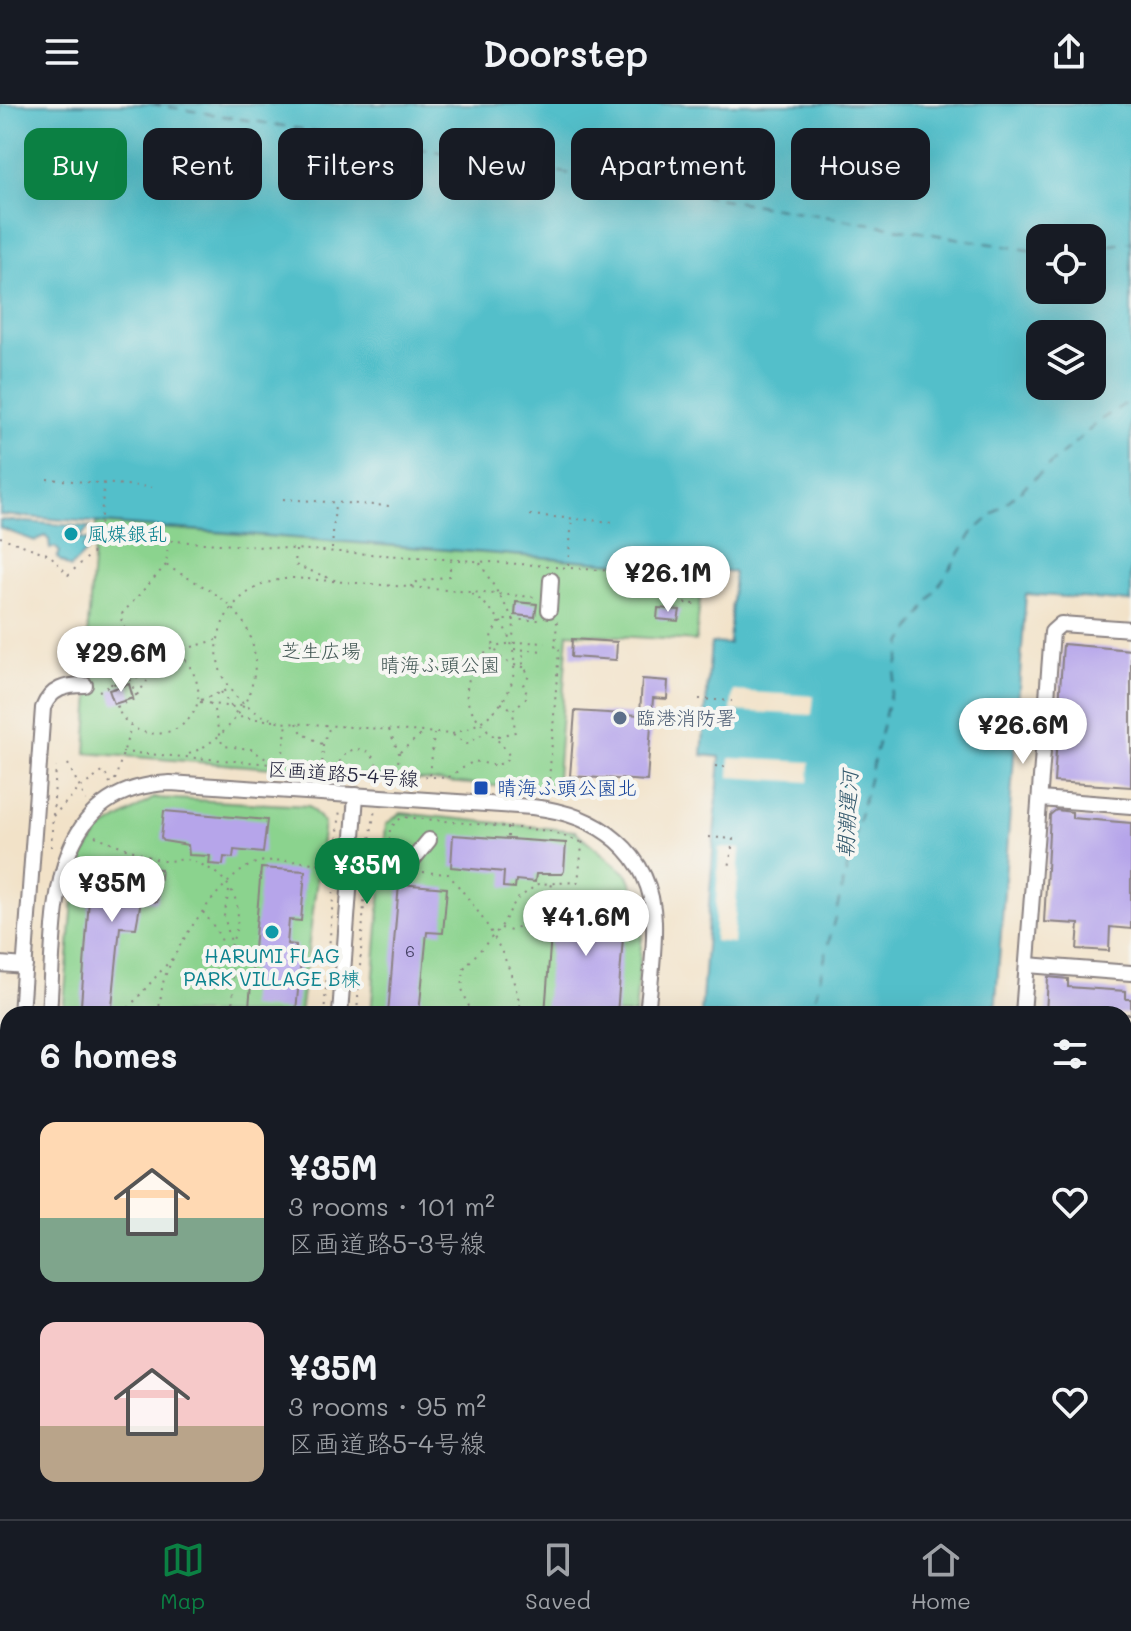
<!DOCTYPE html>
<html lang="en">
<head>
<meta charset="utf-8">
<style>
  :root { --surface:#171b24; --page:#242831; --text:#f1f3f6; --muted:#9ea1a6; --line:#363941; --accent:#0b8043 }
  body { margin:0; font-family:Mali,"Klee One",sans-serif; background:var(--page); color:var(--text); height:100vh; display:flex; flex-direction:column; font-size:30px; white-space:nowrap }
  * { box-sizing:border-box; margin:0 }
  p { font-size:26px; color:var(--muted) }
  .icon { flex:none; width:44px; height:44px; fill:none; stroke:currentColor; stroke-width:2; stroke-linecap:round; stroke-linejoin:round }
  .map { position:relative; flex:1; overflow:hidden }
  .sheet { position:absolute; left:0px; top:902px; width:1132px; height:514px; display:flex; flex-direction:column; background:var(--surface); border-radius:24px 24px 0 0; box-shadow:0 8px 32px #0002 }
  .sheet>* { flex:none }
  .hud { position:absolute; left:24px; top:24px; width:1084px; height:72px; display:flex; gap:16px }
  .controls { position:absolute; left:1026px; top:120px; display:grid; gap:16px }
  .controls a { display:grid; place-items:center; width:80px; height:80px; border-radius:16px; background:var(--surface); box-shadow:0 8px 32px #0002; font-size:40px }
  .price { position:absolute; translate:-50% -68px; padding:0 18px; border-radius:28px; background:#fff; color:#222; font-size:26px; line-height:52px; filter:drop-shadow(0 2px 4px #0008) }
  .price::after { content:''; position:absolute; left:50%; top:48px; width:24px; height:18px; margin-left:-12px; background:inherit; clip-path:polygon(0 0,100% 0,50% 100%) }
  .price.active { background:var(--accent); color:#fff }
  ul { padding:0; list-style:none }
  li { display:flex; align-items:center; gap:24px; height:200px; padding:0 40px }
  li span { display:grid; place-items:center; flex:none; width:224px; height:160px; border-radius:16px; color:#555 }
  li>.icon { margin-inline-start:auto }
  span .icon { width:96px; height:96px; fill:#fffc; stroke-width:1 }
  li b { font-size:34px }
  h2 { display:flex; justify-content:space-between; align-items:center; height:96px; padding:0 40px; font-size:34px }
  .pill { padding:0 28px; border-radius:16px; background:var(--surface); box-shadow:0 8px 32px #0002; font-size:28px; line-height:72px }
  .pill.active { background:var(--accent); color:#fff }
  header { display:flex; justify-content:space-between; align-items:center; height:104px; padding:0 40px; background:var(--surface); font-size:36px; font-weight:600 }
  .tabs { display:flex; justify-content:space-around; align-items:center; height:112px; border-top:2px solid var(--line); background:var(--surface); font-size:22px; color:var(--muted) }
  .tabs a { display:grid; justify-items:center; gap:4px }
  .tabs .active { color:var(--accent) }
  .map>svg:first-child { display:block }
</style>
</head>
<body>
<header><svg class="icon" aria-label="menu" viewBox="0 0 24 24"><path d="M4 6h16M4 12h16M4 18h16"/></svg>Doorstep<svg class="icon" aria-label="share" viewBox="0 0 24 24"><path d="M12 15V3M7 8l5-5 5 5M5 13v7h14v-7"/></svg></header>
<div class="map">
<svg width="1131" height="1415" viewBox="0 0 1131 1415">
  <rect width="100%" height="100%" fill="#f6f6f2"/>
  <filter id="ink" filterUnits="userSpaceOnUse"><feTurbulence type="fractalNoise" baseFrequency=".0125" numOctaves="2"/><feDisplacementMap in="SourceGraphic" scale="16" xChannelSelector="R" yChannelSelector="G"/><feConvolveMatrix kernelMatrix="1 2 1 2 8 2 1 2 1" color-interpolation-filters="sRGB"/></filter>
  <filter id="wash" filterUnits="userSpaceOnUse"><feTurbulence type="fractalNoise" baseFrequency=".006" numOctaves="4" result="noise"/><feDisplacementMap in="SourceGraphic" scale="32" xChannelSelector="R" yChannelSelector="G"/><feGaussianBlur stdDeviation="1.8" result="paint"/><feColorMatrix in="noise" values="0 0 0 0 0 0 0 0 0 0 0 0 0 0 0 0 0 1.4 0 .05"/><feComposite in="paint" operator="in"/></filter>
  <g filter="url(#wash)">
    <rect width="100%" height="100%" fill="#f2e2c8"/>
    <g fill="#c9dcf9">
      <polygon points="1124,1213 1131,1214 1131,1415 1027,1415 1012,1410 1124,1408"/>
      <polygon points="27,1408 255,1408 255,1415 26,1415"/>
    </g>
    <g fill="#8bd38e" stroke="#567a64" stroke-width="2">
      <polygon points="96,419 714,467 712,484 701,484 696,537 568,529 556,687 86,649 91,575 84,574"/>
      <polygon points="154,694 309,702 324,719 300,910 63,910 76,764 100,727"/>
      <polygon points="401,709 575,727 628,771 644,809 635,910 371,910 386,720"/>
      <polygon points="0,1012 8,1013 0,1133"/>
      <polygon points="926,1408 1010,1408 1023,1415 926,1415"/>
    </g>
    <g fill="#52bfca" stroke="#3a7082" stroke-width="2" fill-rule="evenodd">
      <path d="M 0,0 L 1131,0 L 1131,498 L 1026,490 L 995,910 L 701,910 L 720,653 L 702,651 L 711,539 L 729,540 L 734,468 L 0,411 ZM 1040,134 L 1092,134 L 1092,186 L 1040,186 ZM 1040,230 L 1092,230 L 1092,282 L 1040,282 Z"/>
      <polygon points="0,416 90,423 78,435 89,436 82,444 87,447 70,464 57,454 60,448 55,443 50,445 49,436 45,432 35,437 0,424"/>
      <polygon points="767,1408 924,1408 923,1415 766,1415"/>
    </g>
    <g fill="#f2e2c8">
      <polygon points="733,587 814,592 812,611 731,607"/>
      <polygon points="730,654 810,658 809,678 729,673"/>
      <polygon points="719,744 740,745 733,839 714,837"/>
    </g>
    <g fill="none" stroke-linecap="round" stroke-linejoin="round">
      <g stroke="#33596d" stroke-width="2" stroke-dasharray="10 8" stroke-linecap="butt">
        <polyline points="151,0 1040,148"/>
        <polyline points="1092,144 1131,138"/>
        <polyline points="811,910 903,538 973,428 1102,315 1131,296"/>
      </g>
    </g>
    <g id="blocks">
      <g fill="#b6a5ea">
        <polygon points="516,498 537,500 535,513 515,511"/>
        <polygon points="658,504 680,506 678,517 657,515"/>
        <polygon points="171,531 175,545 144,554 141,539"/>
        <polygon points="572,535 617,538 616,556 571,553"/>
        <polygon points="1063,540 1131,546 1131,683 1054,678"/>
        <polygon points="642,575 668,577 667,595 653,594 647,677 570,672 575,607 640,611"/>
        <polygon points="129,580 133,594 114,600 109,586"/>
        <polygon points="1056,706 1072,708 1072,714 1131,719 1131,825 1110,823 1109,847 1077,845 1079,820 1044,818 1050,711"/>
        <polygon points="164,707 267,716 263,749 234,746 233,754 224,753 223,761 209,760 210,752 189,751 188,741 164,737 161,734"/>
        <polygon points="453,731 566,739 564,767 562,770 536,770 535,778 516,776 515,784 503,783 504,768 451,763"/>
        <polygon points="99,761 161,765 157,798 141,796 136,824 120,823 112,903 81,901 91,769"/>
        <polygon points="261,764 305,767 301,817 289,816 287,840 296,841 296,856 301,856 296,907 249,903"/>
        <polygon points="399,780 447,784 443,829 427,828 419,910 388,910"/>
        <polygon points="564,792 617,796 617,800 622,800 622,808 625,808 617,910 545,910 552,816 562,817"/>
        <polygon points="1048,873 1068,875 1068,883 1126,887 1126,895 1131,895 1131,910 1046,910"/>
      </g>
    </g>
  </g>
  <g filter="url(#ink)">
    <use href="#blocks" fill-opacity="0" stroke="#8a8282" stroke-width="2"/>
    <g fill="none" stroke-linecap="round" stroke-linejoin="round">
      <g stroke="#8a8282" stroke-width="18">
        <g id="minor">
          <polyline points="549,506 551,476"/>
          <polyline points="1040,695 1131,702"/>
          <polyline points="351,755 411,758 429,736"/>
          <polyline points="0,860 25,862"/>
          <polyline points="1027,861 1131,869"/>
          <path d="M 21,910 L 43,604 C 51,584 66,581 85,581"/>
          <path d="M 49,910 C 56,817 43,684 170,679 L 532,703 C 597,710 652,747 654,818 C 655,848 650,880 647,910"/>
          <polyline points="340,910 356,691"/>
          <polyline points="1023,910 1052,528 1061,520 1131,525"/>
          <polyline points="0,994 8,994"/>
          <polyline points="1124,1034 1131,1035"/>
          <polyline points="1124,1145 1131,1146"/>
          <polyline points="9,1415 9,1408"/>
          <polyline points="603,1415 604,1408"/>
          <polyline points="652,1415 652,1408"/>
          <polyline points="703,1415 704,1408"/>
        </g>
      </g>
      <g stroke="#8a8282" stroke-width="22">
        <g id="major">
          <polyline points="291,1415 292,1408"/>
          <polyline points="306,1415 307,1408"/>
        </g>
      </g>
      <g stroke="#8a8282" stroke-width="2" stroke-dasharray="2 6" stroke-linecap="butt">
        <polyline points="47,375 152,383"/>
        <polyline points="283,395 389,402"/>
        <polyline points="530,411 614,418"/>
        <polyline points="99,432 549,462"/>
        <polyline points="0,433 50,451 68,471 98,444 104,380"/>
        <path d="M 168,438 L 166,461 C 186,474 213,485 229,501 C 283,552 245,630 186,651"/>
        <polyline points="332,445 335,399"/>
        <polyline points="296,446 295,461 337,477"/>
        <polyline points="480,459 514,516 513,535"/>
        <polyline points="166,461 120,512 137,559 216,536"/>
        <polyline points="568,461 572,416"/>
        <polyline points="555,463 688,472 699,480"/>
        <polyline points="674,472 673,487 683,499 695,500 699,480 710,480"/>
        <polyline points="411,483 412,479 449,472 451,457"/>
        <path d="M 472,490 C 535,532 527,610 452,630 C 409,627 366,624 323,621 C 308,619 288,621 274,616 C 186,586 206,478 294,474 L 534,493"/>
        <polyline points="514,545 545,547"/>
        <path d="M 524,563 C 502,560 495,551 491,531 L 501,516 L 539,516"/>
        <polyline points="111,581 117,561 131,547"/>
        <path d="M 99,587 C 108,583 120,576 130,575 C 155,572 166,572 178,547 C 241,616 140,661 117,603 L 137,594 L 130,575 L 137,559"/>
        <polyline points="221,588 239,613 275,617"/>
        <polyline points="137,591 147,577"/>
        <polyline points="699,595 732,597"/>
        <polyline points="201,596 229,585"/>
        <polyline points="200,598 232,603 244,600"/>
        <path d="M 210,599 C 220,613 215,630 224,642 L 251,645 L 266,655 L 282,658"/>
        <polyline points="501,599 512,605"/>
        <polyline points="297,619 302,629 322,640"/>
        <polyline points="389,626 399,649 397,670"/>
        <polyline points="453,631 467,640 488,627"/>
        <polyline points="498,632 515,628 513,606 528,592 523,581 529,572 523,560 523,546"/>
        <path d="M 122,648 L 447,674 L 474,657 L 497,662 L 510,653 C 500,634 481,624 471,605 C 465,595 466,586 469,575 C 480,537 513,537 546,539"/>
        <polyline points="400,648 423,629"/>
        <polyline points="282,656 287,619"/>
        <polyline points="68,660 86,696"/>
        <polyline points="715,662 729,663"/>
        <polyline points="322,666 323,641 330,622"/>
        <path d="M 338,666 C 340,637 379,639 377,668"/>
        <polyline points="430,671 434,630"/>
        <polyline points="115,676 130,626"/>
        <polyline points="548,691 559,545 555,545 557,517"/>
        <polyline points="53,712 80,684 104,667 110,679"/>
        <path d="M 95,732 C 116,740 137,749 159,756 C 169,759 180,754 189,756 C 236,770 250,808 227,848"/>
        <polyline points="508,733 508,723"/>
        <polyline points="709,733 733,735 729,765"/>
        <polyline points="369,742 375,705"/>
        <polyline points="51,743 56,663"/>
        <polyline points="389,744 390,724 402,713 550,727 581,738"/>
        <path d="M 423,768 L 448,770 C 486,814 510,851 522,910"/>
        <polyline points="229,787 224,812 231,838"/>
        <path d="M 203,808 C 227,837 240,872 230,910"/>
        <path d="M 501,824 L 511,827 C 531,814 548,803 551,779"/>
        <polyline points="62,909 82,910"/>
        <polyline points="123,910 176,850"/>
        <path d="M 158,910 C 160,900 161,889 163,879 C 172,846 222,770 256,759 C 273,753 317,760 337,761"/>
        <polyline points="324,910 340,703"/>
        <polyline points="357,910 366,768"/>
        <polyline points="472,910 462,885 464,864 501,823 516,796 538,780 578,778 583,733"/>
        <polyline points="7,953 8,935"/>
        <polyline points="0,1029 8,1030"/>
        <polyline points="0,1215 8,1215"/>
        <polyline points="5,1237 6,1215"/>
        <polyline points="740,1415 740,1408"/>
        <polyline points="931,1415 932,1408"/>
      </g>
      <use href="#minor" stroke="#fff" stroke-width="14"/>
      <use href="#major" stroke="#fff" stroke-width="18"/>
    </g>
  </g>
  <g fill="#0f9aa8" stroke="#f6f6f2" stroke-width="3">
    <circle cx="71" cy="430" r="8"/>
    <circle cx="272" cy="828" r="8"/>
  </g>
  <circle fill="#5c6f8a" stroke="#f6f6f2" stroke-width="3" cx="620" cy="614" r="8"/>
  <rect fill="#1a4fb4" stroke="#f6f6f2" stroke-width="3" x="473" y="676" width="16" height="16" rx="4"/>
  <g text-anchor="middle" stroke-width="8" stroke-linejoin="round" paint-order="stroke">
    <g font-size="16" fill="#474367">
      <text x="410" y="853">6</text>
    </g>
    <g font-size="20" fill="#0d838f" stroke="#f6f6f2" text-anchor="start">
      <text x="87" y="437">風媒銀乱</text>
      <text x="272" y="859" text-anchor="middle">HARUMI FLAG<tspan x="272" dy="23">PARK VILLAGE B棟</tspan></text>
    </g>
    <g font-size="20" fill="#425754" stroke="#f6f6f2">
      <text x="321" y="554">芝生広場</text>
      <text x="440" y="568">晴海ふ頭公園</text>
    </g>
    <g font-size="20" fill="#4e5e75" stroke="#f6f6f2" text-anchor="start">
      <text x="636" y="621">臨港消防署</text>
    </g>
    <g font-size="20" fill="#22223b" stroke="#f6f6f2">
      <text transform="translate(343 670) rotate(4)" y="7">区画道路5-4号線</text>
    </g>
    <g font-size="20" fill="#164399" stroke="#f6f6f2" text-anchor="start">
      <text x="497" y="691">晴海ふ頭公園北</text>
    </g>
    <g font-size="22" font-style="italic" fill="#33596d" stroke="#f6f6f2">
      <text transform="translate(847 710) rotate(-87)" y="8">朝潮運河</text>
    </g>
  </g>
</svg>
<div class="controls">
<a><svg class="icon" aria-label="locate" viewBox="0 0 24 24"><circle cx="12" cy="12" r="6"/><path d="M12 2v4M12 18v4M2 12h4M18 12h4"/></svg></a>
<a><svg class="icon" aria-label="layers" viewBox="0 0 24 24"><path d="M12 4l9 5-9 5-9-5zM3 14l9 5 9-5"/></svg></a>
</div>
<b class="price" style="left:668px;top:510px">¥26.1M</b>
<b class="price" style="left:121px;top:590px">¥29.6M</b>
<b class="price" style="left:1023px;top:662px">¥26.6M</b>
<b class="price active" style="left:367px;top:802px">¥35M</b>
<b class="price" style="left:112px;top:820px">¥35M</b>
<b class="price" style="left:586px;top:854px">¥41.6M</b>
<div class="hud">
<a class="pill active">Buy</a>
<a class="pill">Rent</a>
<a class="pill">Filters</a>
<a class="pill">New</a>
<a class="pill">Apartment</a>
<a class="pill">House</a>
</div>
<section class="sheet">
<h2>6 homes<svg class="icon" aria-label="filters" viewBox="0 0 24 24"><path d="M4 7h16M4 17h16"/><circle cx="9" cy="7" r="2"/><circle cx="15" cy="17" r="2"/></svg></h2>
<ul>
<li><span style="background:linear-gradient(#ffd9b3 60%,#7fa58c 0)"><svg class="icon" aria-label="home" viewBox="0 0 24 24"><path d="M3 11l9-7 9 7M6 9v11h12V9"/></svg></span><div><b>¥35M</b><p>3 rooms · 101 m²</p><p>区画道路5-3号線</p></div><svg class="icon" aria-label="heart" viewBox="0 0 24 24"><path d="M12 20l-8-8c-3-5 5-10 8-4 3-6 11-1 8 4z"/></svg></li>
<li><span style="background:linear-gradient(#f6c9c9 65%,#b9a48a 0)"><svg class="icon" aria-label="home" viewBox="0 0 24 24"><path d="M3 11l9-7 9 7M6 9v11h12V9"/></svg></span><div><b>¥35M</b><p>3 rooms · 95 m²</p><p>区画道路5-4号線</p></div><svg class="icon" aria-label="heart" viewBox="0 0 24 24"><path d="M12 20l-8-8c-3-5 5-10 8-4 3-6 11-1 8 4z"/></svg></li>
</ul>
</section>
</div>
<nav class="tabs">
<a class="active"><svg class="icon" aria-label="map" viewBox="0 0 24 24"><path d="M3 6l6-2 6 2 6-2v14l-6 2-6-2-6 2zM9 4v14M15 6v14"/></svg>Map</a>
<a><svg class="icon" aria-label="saved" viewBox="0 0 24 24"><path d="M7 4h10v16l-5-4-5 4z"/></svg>Saved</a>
<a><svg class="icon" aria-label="home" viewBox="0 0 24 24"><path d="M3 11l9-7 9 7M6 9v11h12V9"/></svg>Home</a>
</nav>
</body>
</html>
